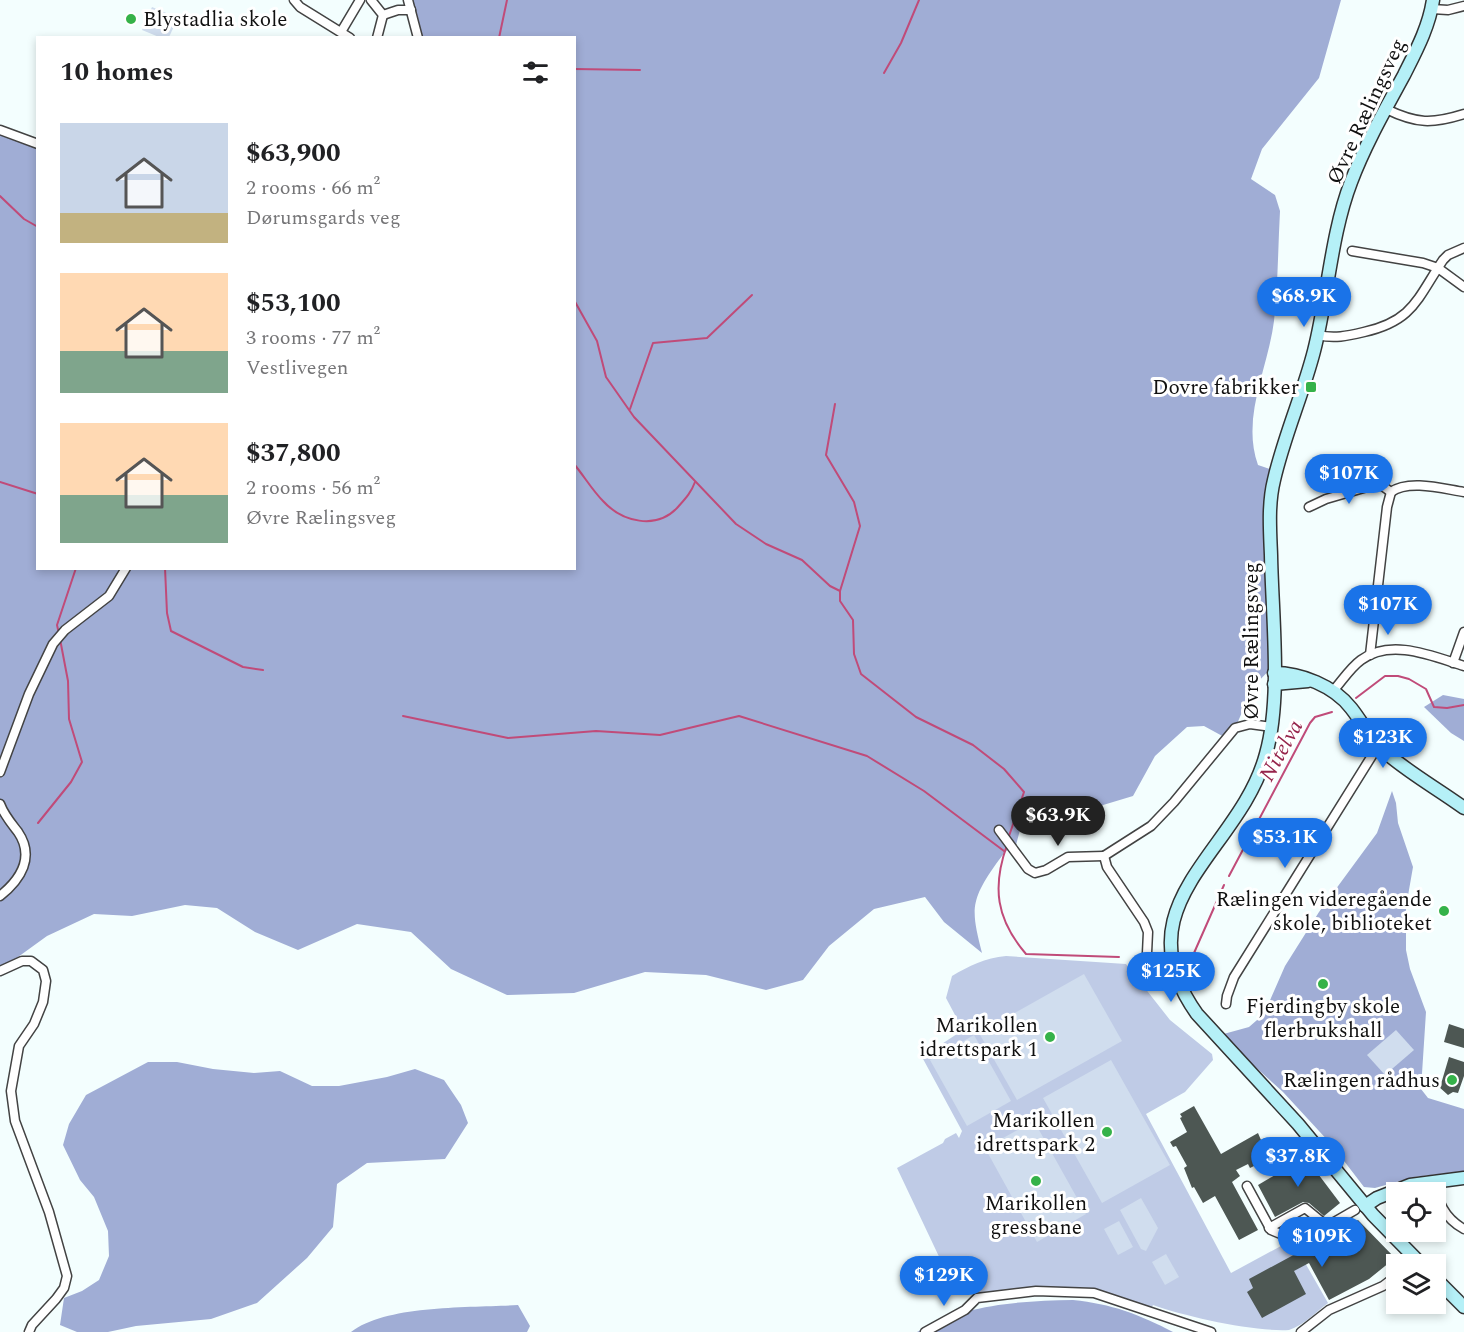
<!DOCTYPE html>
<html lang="en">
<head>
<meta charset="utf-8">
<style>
  :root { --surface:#fff; --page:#f2f2f2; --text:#202124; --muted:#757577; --accent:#1a73e8 }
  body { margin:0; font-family:Spectral,serif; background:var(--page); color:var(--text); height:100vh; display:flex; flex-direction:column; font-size:22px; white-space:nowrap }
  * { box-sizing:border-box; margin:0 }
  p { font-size:20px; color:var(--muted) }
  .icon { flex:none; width:33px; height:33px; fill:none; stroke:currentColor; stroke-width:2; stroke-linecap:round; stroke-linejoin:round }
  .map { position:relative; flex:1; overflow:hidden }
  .details { position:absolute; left:36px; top:36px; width:540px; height:534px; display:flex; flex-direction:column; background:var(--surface); border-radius:0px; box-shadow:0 3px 9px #0003 }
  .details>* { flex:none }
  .buttons { position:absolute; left:1386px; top:1182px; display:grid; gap:12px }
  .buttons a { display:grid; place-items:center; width:60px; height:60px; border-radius:0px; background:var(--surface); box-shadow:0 3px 9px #0003; font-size:30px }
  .price { position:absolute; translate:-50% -51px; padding:0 14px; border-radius:21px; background:var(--accent); color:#fff; font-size:20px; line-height:39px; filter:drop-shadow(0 2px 3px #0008) }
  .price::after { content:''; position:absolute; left:50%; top:36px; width:18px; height:14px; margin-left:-9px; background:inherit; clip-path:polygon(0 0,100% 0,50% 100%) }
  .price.selected { background:#222; color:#fff }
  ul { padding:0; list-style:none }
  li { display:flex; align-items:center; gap:18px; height:150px; padding:0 24px }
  li span { display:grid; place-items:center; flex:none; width:168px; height:120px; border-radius:0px; color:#555 }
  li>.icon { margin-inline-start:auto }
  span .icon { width:72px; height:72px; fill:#fffc; stroke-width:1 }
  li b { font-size:26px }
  h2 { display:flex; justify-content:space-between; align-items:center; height:72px; padding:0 24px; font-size:26px }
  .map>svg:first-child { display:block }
</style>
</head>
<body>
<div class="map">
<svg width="1464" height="1332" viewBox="0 0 1464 1332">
  <rect width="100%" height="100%" fill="#f3fefe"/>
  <path fill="#bfcbe6" d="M 1006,956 L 1126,964 L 1170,1020 L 1212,1054 L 1213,1060 L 1185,1092 L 1146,1114 L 1231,1273 L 1292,1240 L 1328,1303 C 1316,1312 1304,1325 1289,1330 C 1255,1332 1187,1317 1153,1305 L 1151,1309 L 1096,1291 L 1076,1287 L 1035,1287 L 976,1293 L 964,1292 L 952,1284 L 897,1168 L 943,1143 L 945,1139 L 956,1133 L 959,1138 L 962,1131 L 922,1057 L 963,1030 L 946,998 L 952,976 C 969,966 985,958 1006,956 Z"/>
  <g fill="#a0add5">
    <path d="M 407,0 L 1341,0 L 1319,78 L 1262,149 L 1251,179 L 1275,195 L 1280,211 C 1278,247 1278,285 1274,321 C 1268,369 1241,417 1258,465 L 1279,472 L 1273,496 L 1280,659 L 1253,687 L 1233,733 L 1226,738 L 1204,726 L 1187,727 L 1155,756 L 1133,796 L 1020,830 L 1016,845 C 1005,850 1003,855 996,864 C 970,901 971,910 982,953 L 944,922 L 925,897 L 874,909 L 829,946 L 803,980 L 766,990 L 706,975 L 645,972 L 574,993 L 507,995 L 451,969 L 411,932 L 357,924 L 298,950 L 255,932 L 217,908 L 185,905 L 132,916 L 94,914 L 47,936 L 0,970 L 0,134 L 37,146 L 38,568 L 574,568 L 574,38 L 414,37 Z"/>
    <polygon points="1443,695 1464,699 1464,741 1451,733 1424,707"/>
    <polygon points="1392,791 1396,803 1398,823 1413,867 1406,907 1406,950 1410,969 1426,1012 1421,1089 1428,1098 1464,1109 1464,1171 1414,1177 1375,1188 1364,1187 1331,1144 1283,1092 1220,1035 1249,1027 1264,1014 1285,966 1319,912 1377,833"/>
    <polygon points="148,1062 177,1062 213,1069 254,1073 280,1071 312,1086 339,1086 387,1077 415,1069 444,1080 461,1105 468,1123 445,1159 367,1163 337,1184 333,1227 307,1258 257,1303 211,1319 136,1326 108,1332 77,1332 60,1325 64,1298 82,1291 99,1280 109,1256 108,1231 94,1197 80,1180 63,1145 69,1124 86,1095"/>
    <path d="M 1073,1300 C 1112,1304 1138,1314 1173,1332 L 917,1332 C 964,1304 1020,1301 1073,1300 Z"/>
    <path d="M 518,1305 L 530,1326 L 527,1332 L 351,1332 C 387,1304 473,1308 518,1305 Z"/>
  </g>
  <g fill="#d0ddee">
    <polygon points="152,7 178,18 169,37 159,37 142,30"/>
    <polygon points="1084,974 1122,1041 1017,1100 979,1033"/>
    <polygon points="1396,1030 1414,1050 1385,1075 1367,1055"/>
    <polygon points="974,1035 1011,1101 967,1126 930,1060"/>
    <polygon points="1111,1060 1170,1165 1102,1203 1043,1098"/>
    <polygon points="1034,1121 1086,1214 1037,1242 985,1148"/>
    <polygon points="1141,1198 1158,1228 1146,1251 1141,1249 1120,1210"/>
    <polygon points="1119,1221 1133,1247 1118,1255 1104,1229"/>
    <polygon points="1166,1254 1179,1277 1165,1285 1152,1262"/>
  </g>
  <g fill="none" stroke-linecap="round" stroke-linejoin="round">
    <g stroke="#c04b79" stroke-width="2">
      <polyline points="499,38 507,0"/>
      <polyline points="574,69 640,70"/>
      <polyline points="884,73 901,43 919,0"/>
      <polyline points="0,196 24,219 38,227"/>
      <polyline points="574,300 597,341 606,377 634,417 736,524 766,544 802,560 830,586 840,591 840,601 853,620 854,654 861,674 916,717 973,745 1004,769 1024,792 1008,839"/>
      <polyline points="835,404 826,455 854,502 860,526 840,591"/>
      <polyline points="630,409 653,343 707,338 752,295"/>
      <path d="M 574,464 C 584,476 592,490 603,501 C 622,522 656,530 677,508 C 685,499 691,493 695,482"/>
      <polyline points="0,482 38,494"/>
      <polyline points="165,568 167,613 171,631 243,667 263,670"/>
      <polyline points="59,634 57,625 76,568"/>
      <polyline points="1356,698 1385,676 1398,676 1409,679 1426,689 1434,707 1447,708 1464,705"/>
      <polyline points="403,716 508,738 596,731 660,735 739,716 867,756 924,791 1004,851"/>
      <polyline points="38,823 71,782 82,762 69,719 68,681 60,639"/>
      <path d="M 1007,845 C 992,887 996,919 1026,954 L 1119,957"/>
      <polyline points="1229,876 1310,723 1315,717 1332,712"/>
      <polyline points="1194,953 1224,885"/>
    </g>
  </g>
  <g fill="#4d5753">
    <polygon points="1449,1024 1464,1029 1464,1048 1444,1042"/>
    <polygon points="1449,1057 1464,1062 1464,1076 1458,1093 1453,1092 1448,1095 1438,1086 1441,1084"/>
    <polygon points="1194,1106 1221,1154 1258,1133 1261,1140 1265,1138 1273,1145 1270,1147 1274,1155 1259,1166 1258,1164 1250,1168 1248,1164 1236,1170 1240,1176 1232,1182 1258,1230 1239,1240 1215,1196 1203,1203 1194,1187 1192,1188 1184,1168 1187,1166 1176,1146 1173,1147 1170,1142 1187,1132 1180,1118 1182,1117 1180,1114"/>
    <polygon points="1300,1150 1340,1203 1324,1216 1309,1203 1303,1202 1275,1217 1258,1185 1289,1167 1285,1161"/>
    <polygon points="1358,1220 1395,1258 1369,1279 1329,1300 1309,1263 1294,1271 1306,1294 1262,1318 1247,1292 1253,1288 1249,1279"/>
  </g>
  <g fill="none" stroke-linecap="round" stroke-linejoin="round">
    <g stroke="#434343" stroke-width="11">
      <g id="street">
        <polyline points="294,0 300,7 350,38"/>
        <polyline points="371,0 383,15 377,38"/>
        <polyline points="408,0 418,38"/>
        <polyline points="1432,9 1448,10 1464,6"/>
        <polyline points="383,15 398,10 411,10"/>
        <polyline points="341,32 360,0"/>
        <path d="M 1386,109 C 1417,124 1432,124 1464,114"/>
        <polyline points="0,130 38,144"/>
        <polyline points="1352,251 1423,263 1438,268 1464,287"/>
        <path d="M 1318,335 C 1334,339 1347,336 1364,332 C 1413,321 1417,299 1443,260 L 1448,255 L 1464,248"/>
        <path d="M 1391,492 C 1409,479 1444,489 1464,492"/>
        <polyline points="1309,507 1326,499 1374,485 1381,485 1391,492"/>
        <polyline points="1370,655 1387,507 1391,492"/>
        <polyline points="1453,663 1464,632"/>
        <path d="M 1333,691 C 1342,681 1350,668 1361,660 C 1391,638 1432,656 1464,666"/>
        <polyline points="0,772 29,694 53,644 65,630 109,596 126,568"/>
        <path d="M 0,804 C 4,815 11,823 18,832 C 35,857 21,879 0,896"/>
        <polyline points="999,830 1028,869 1035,873 1046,870 1068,857 1104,856"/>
        <polyline points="1104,856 1151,826 1174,802 1235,728 1250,724 1272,727"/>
        <polyline points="1104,856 1107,867 1144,922 1148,932 1147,953"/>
        <polyline points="0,971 22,961 31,961 43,970 46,981 43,1002 34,1024 19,1046 11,1091 15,1121 49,1212 67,1276 64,1288 56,1299 32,1325 29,1332"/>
        <polyline points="1226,1004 1227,996 1234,977 1378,746"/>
        <path d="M 1434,1181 C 1438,1202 1444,1218 1464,1229"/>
        <polyline points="1247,1186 1271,1230 1300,1242"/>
        <polyline points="1269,1228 1305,1208 1327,1226"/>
        <polyline points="1291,1247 1355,1210"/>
        <polyline points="925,1332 965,1310 977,1298 1036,1291 1094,1293 1211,1332"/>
        <polyline points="1301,1332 1329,1310 1383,1286 1396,1276"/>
      </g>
    </g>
    <g stroke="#323232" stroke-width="15">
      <g id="secondary">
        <path d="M 1274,673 C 1301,673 1334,686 1351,708 C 1363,723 1370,739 1385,752 C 1409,773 1438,789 1464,808"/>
        <polyline points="1274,684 1308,681"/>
        <polyline points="1365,1206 1377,1198 1410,1185 1464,1178"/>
        <path d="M 1421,1264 L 1373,1215 L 1298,1124 L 1197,1014 C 1118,903 1240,852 1266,754 C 1282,698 1272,615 1271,555 C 1270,530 1268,504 1274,480 C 1284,436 1303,394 1314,351 C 1328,296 1331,234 1351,182 C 1365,145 1385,110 1404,75 C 1416,51 1429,27 1433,0"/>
        <polyline points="1436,1279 1464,1307"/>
      </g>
    </g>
    <use href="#street" stroke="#fff" stroke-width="8"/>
    <use href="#secondary" stroke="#b5f0f7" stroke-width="12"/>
  </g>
  <g fill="#35b249" stroke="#fff" stroke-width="2">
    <circle cx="131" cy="19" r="6"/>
    <rect x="1305" y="381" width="12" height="12" rx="3"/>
    <circle cx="1444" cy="911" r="6"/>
    <circle cx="1323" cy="984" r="6"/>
    <circle cx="1050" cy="1037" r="6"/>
    <circle cx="1452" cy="1080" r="6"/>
    <circle cx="1107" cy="1132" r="6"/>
    <circle cx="1036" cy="1181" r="6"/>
  </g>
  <g text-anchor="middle" stroke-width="6" stroke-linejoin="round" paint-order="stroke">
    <g font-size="21" fill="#101010" stroke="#fff" text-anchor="end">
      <text x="143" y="26" text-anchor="start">Blystadlia skole</text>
      <text x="1299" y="394">Dovre fabrikker</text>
      <text x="1432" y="906">Rælingen videregående<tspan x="1432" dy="24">skole, biblioteket</tspan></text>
      <text x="1323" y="1013" text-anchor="middle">Fjerdingby skole<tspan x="1323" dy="24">flerbrukshall</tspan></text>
      <text x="1038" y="1032">Marikollen<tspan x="1038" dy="24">idrettspark 1</tspan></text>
      <text x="1440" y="1087">Rælingen rådhus</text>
      <text x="1095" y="1127">Marikollen<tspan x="1095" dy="24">idrettspark 2</tspan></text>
      <text x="1036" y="1210" text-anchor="middle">Marikollen<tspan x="1036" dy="24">gressbane</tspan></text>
    </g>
    <g font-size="21" fill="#101010" stroke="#fff">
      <text transform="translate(1366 111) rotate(-65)" y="7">Øvre Rælingsveg</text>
      <text transform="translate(1251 641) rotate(-90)" y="7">Øvre Rælingsveg</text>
    </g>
    <g font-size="22" font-style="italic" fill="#96254c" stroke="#fff">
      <text transform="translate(1280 750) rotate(-61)" y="8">Nitelva</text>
    </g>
  </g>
</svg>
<div class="buttons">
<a><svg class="icon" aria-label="locate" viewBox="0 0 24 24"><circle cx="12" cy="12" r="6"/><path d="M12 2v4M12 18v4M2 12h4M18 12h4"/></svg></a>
<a><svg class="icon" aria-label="layers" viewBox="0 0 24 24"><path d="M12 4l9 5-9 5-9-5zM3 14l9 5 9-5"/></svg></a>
</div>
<b class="price" style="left:1304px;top:328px">$68.9K</b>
<b class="price" style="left:1349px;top:505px">$107K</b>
<b class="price" style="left:1388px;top:636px">$107K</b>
<b class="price" style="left:1383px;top:769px">$123K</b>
<b class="price selected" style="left:1058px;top:847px">$63.9K</b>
<b class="price" style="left:1285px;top:869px">$53.1K</b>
<b class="price" style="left:1171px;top:1003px">$125K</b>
<b class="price" style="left:1298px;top:1188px">$37.8K</b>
<b class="price" style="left:1322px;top:1268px">$109K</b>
<b class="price" style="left:944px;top:1307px">$129K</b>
<section class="details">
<h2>10 homes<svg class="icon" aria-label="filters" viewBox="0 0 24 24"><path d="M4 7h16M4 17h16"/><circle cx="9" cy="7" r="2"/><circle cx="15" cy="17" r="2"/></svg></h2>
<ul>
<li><span style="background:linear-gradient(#c9d6e8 75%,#c2b280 0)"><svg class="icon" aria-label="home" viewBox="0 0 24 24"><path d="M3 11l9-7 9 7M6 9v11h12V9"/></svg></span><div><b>$63,900</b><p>2 rooms · 66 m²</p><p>Dørumsgards veg</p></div></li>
<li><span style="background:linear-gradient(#ffd9b3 65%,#7fa58c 0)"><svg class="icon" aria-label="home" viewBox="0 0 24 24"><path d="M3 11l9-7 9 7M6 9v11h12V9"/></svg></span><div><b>$53,100</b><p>3 rooms · 77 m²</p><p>Vestlivegen</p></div></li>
<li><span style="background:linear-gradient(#ffd9b3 60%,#7fa58c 0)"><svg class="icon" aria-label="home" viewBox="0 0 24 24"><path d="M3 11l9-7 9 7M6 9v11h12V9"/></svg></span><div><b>$37,800</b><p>2 rooms · 56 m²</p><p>Øvre Rælingsveg</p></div></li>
</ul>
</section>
</div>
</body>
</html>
